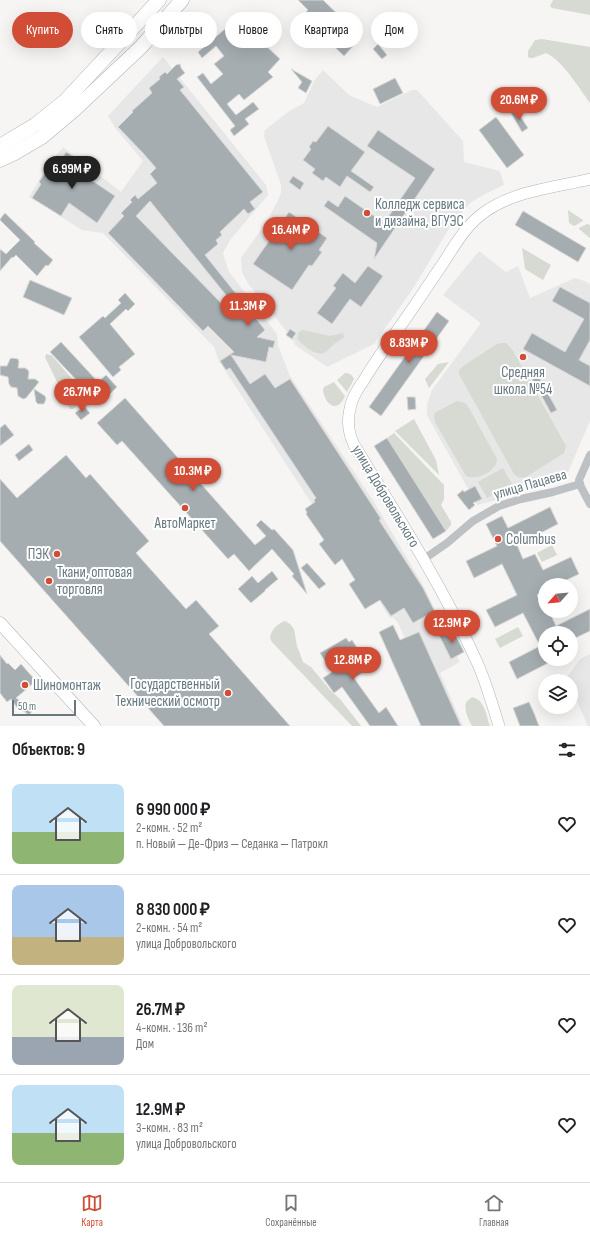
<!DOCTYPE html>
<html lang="ru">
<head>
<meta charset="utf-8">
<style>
  :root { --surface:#fff; --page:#f2f2f2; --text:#202124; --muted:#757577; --line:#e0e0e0; --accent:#d24d36 }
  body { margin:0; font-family:"Sofia Sans Condensed",sans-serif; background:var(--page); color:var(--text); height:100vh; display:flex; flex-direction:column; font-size:15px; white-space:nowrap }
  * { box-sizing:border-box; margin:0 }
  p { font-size:13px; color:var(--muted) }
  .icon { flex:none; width:22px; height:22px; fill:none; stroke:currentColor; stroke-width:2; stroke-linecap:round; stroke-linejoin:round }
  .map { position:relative; height:726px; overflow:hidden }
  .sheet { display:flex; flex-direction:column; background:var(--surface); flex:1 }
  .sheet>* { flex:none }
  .hud { position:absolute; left:12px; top:12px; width:566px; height:36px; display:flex; gap:8px }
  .needle { width:26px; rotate:243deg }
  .fabs { position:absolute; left:538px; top:578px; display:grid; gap:8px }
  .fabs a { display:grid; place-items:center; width:40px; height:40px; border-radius:50%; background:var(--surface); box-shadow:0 4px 16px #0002; font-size:20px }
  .scale { position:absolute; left:12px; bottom:10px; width:64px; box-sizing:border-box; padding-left:4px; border:2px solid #677881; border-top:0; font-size:11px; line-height:14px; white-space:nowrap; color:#677881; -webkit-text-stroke:3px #fff; paint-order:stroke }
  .price { position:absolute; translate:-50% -34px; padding:0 9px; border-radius:14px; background:var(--accent); color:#fff; font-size:13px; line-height:26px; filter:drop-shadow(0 1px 2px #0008) }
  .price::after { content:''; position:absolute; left:50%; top:24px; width:12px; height:9px; margin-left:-6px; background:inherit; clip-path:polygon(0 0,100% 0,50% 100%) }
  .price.active { background:#222; color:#fff }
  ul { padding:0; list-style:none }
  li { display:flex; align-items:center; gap:12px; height:100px; padding:0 12px }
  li+li { border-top:1px solid var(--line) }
  li span { display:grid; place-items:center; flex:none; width:112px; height:80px; border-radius:8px; color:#555 }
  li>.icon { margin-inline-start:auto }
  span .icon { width:48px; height:48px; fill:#fffc; stroke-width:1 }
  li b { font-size:17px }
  h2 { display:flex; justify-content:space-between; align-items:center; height:48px; padding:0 12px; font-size:17px }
  .pill { padding:0 14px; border-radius:18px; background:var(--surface); box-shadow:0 4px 16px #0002; font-size:14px; line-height:36px }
  .pill.active { background:var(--accent); color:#fff }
  .menu { display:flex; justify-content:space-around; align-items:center; height:56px; border-top:1px solid var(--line); background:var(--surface); font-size:11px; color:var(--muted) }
  .menu a { display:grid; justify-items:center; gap:2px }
  .menu .active { color:var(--accent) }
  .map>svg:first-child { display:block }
</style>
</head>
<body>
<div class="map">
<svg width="590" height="726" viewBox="0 0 590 726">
  <rect width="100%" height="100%" fill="#f6f5f3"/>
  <g fill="#e6e7e6">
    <polygon points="163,57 266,185 268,195 230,240 223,253 229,272 277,334 278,345 290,376 374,502 424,587 460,662 440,673 463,726 445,726 398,623 394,618 389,617 361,570 312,504 219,361 214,347 103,233 82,230 29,197 45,170 63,147 121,192 143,161 116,129 108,116"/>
    <polygon points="323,70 349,95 377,107 412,90 417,90 463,141 464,162 500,171 504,185 485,194 470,203 450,227 414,287 374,344 327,367 294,344 295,342 286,335 288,333 249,285 242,272 241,258 267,221 276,204 281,193 281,185 264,136 265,130 288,112 304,103 314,81"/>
    <polygon points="479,251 506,272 518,266 530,298 575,278 584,281 590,284 590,421 568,472 531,491 477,505 427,415 427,405 432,390 481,323 443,295"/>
    <polygon points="590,654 590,726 588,726 571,688 571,681 568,681 567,677 580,659"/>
  </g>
  <g fill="#d6dad2">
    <polygon points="553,0 590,0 590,15 552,8 550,6"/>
    <path d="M 542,39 L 590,47 L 590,103 C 579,88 563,61 546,53 L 533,58 L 530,58 L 528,57 L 528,51 L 535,40 Z"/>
    <polygon points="568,210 583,220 583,221 574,226 569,223"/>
    <polygon points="587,224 590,225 590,238 579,229 579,228"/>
    <polygon points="522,248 551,265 543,280 525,269"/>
    <path d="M 303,330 L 330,336 L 343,333 L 344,337 C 341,340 337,342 334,344 C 330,347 328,351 324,353 C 315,356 302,345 297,338 L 299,332 Z"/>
    <path d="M 502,343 L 506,343 L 513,351 L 566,446 L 564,453 L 526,477 C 520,478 518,478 514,474 L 459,374 L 459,370 L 466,364 L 497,344 Z"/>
    <polygon points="46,354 51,355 54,358 86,395 85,400 73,409 70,409 45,357"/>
    <polygon points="449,362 429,388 425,379 438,364"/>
    <path d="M 345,373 C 350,373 352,375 354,379 L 347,392 L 337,380 Z"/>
    <path d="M 334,382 L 345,396 C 337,414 325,405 323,390 L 324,387 Z"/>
    <path d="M 457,401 L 465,403 L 469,408 L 497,459 C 497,471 477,481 466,476 L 435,422 L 434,415 L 436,412 Z"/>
    <polygon points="414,419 436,460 439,475 395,431"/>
    <polygon points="394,433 444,485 444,499 441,505 451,522 451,525 446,531 387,438"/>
    <polygon points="503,468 512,484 487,498 478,482"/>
    <polygon points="552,545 557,555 542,562 537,553"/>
    <path d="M 285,621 L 290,624 L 294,629 L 297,646 L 303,662 L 311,667 L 331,691 L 340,699 L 361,726 L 352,726 L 272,642 L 270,638 C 271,630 277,624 285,621 Z"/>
    <polygon points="518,627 523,636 500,648 495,639"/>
    <path d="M 472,697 C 485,700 486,715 490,726 L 472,726 C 468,718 464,711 466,702 Z"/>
  </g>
  <g fill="#a5adb1" stroke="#d7d7d5" fill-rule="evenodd">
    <polygon points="298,0 323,0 354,30 347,38 354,45 344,56 302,16 308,10"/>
    <polygon points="225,29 235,42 242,32 247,35 246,38 262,47 264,44 280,59 268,72 273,77 244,100 239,94 227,104 236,115 253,102 259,109 245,119 249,124 234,136 230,130 235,126 197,77 203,73 211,84 223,74 214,64 224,56 216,46 202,58 198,52"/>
    <polygon points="378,44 387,55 382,59 373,49"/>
    <path d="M 180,64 L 181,68 L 185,73 L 177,79 L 184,87 L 180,90 L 263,192 L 250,202 L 255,209 L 248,214 L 244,209 L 220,232 L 222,235 L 216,240 L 218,244 L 205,255 L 265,330 L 257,337 L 275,341 L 273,348 L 269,347 L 266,362 L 231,355 L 250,384 L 265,374 L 275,388 L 290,379 L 381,519 L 379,520 L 423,588 L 445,632 L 439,634 L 429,614 L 413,623 L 404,608 L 391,616 L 380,600 L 365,609 L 349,584 L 355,580 L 342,559 L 335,565 L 319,544 L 324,540 L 306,514 L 307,512 L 305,509 L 315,502 L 314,500 L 316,498 L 230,368 L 226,370 L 220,361 L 234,352 L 208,326 L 203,331 L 108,233 L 124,216 L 121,213 L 132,202 L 130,200 L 135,195 L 138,199 L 157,183 L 150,174 L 156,168 L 143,153 L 118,127 L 133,112 L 132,111 L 152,93 L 149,88 L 160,79 L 159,77 L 165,72 L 167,74 L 176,65 ZM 150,201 L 230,300 L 224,306 L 136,216 Z"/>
    <polygon points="291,69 312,81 306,93 298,88 302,82"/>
    <polygon points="395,78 403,93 380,104 373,89"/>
    <polygon points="516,110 528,128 522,132 511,113"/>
    <polygon points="496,117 524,155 507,168 479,130"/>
    <polygon points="328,126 365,152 351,171 374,187 370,192 347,176 340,187 326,177 323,181 312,173 315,169 303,160 311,149 309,147 313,141 316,142"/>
    <polygon points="378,130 435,169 374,259 377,243 324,206 328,200 338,207 345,196 384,223 415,178 367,146"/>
    <polygon points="66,152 77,159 72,167 115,196 97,223 69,203 61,216 32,198 41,184 39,182 47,170 49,171 58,157 62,159"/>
    <polygon points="293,176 304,183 300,190 289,182"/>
    <polygon points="523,211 586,248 578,262 515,225"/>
    <polygon points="289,212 327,238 319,250 322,252 312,266 309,265 292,290 253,264"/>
    <polygon points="5,213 35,242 34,243 53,260 48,266 46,265 37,276 16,255 13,258 12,257 0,271 0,249 6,254 20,240 0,220 0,219"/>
    <polygon points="368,266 383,276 361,307 350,299 332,324 317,313 336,288 333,286 343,273 355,283"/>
    <polygon points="30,280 72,298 64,315 23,297"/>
    <polygon points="560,287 590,303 590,340 579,360 590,366 590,386 523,349 532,333 565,352 584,319 552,301"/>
    <polygon points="125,293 135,304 128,311 126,309 110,324 135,354 119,367 121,370 113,377 79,337 103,316 105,318 121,303 118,300"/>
    <polygon points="437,312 449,321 381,416 369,407"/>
    <polygon points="290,329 296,333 292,339 286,335"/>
    <polygon points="61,342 98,382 106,375 117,387 99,404 50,352"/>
    <polygon points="12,358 18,359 19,362 18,368 25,368 28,370 29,372 28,379 35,379 39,382 26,398 23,399 18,396 17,388 11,387 9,384 8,377 0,375 0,366 7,366 10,359"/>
    <polygon points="536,372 557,410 551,413 530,375"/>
    <polygon points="34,389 45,396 46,399 44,404 38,404 36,402"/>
    <polygon points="407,397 415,397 416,409 408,410"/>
    <polygon points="125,398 255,545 266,536 256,525 261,520 272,530 274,529 293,550 307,594 292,576 294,574 272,549 249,571 234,554 228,559 122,441 117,445 97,423"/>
    <polygon points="84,406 90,413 81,420 75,413"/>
    <polygon points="5,424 14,435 0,446 0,428"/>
    <polygon points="387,438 446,531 433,539 374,446"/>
    <polygon points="29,444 33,450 19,461 15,455"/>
    <polygon points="66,455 86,478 90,474 149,541 136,553 186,609 196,600 219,626 209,634 290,726 164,726 0,541 0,479 17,498"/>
    <polygon points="475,486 482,499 473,503 475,505 469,510 457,495 463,490 464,492"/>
    <polygon points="550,507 558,524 517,545 523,559 535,554 543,570 571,557 579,574 556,585 545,585 545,591 537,595 545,611 547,614 550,613 556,626 590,609 590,631 571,640 571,633 545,633 545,659 556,659 517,679 509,662 540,646 523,613 495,627 486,610 517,595 502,564 474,578 466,561 497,546 486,524 502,516 508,528"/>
    <polygon points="307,563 326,584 319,589 301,568"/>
    <polygon points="272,571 278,579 265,590 265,591 251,603 238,589 252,576 258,583"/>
    <polygon points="393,625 400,640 419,632 461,726 421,726 379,632"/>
    <polygon points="452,628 464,652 451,659 439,635"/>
    <polygon points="346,638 349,642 352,640 370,668 354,678 379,713 386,707 398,726 370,726 342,687 334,693 323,678 332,672 320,653"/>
    <polygon points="0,655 7,664 8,663 15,670 21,664 36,681 16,698 33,710 29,715 19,708 18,709 11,699 7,702 0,693"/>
    <polygon points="529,702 534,713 539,726 520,726 513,708"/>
  </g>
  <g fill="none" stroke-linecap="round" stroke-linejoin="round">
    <g stroke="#afb5b9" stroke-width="12">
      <path id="secondary" d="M 499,726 C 492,704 486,681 476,660 C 442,585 397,515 354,445 C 347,430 347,417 352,401 C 355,393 359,387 364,380 C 374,363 385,348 396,332 C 413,309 428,285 444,262 C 456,243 467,224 486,211 C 515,191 556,187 590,179"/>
    </g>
    <g stroke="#aeb4b7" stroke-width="13">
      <polyline id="primary" points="0,623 94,726"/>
    </g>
    <g stroke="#b0b5b7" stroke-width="15">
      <g id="highway">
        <polyline points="0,146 35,125 65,101 159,0"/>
        <polyline points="0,160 13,154 42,137 73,111 141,47 182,0"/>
      </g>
    </g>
    <g stroke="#bdc1c4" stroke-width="8">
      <polyline points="590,455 579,480 581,487 590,504"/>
      <polyline points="424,559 447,543 473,521 499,506 521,499 553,492 580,484"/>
    </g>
    <use href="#secondary" stroke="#fff" stroke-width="11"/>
    <use href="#primary" stroke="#fff" stroke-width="12"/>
    <use href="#highway" stroke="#fff" stroke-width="14"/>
  </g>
  <g fill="#d24d36" stroke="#fff" stroke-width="1.5">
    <circle cx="367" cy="213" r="4"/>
    <circle cx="523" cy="357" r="4"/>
    <circle cx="185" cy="508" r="4"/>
    <circle cx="498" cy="539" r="4"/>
    <circle cx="57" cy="554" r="4"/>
    <circle cx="49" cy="581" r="4"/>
    <circle cx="25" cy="685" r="4"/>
    <circle cx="228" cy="693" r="4"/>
  </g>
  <g text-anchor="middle" stroke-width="4" stroke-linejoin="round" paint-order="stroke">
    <g font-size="15" fill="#677881" stroke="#fff" text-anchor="start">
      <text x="375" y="209">Колледж сервиса<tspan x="375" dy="17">и дизайна, ВГУЭС</tspan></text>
      <text x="523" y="377" text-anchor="middle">Средняя<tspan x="523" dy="17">школа №54</tspan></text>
      <text x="185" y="528" text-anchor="middle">АвтоМаркет</text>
      <text x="506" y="544">Columbus</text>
      <text x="49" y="559" text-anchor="end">ПЭК</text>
      <text x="57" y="577">Ткани, оптовая<tspan x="57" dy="17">торговля</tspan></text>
      <text x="220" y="689" text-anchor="end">Государственный<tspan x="220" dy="17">Технический осмотр</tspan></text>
      <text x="33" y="690">Шиномонтаж</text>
    </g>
    <g font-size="15" fill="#677881" stroke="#fff">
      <text transform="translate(530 484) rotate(-16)" y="5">улица Пацаева</text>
      <text transform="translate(386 496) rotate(59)" y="5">улица Добровольского</text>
    </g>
  </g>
</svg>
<div class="fabs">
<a><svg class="needle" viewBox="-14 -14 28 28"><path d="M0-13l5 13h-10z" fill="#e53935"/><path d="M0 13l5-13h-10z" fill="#757577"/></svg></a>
<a><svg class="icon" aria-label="locate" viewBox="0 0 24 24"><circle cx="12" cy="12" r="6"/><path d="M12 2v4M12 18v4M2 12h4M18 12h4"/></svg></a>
<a><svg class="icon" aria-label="layers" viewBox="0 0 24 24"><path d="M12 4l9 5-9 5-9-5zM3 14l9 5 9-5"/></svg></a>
</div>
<div class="scale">50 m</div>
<b class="price" style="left:519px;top:121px">20.6M ₽</b>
<b class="price active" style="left:72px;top:190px">6.99M ₽</b>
<b class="price" style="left:291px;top:251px">16.4M ₽</b>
<b class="price" style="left:248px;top:327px">11.3M ₽</b>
<b class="price" style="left:409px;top:364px">8.83M ₽</b>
<b class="price" style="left:82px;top:413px">26.7M ₽</b>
<b class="price" style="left:193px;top:492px">10.3M ₽</b>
<b class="price" style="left:452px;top:644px">12.9M ₽</b>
<b class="price" style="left:353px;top:681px">12.8M ₽</b>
<div class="hud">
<a class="pill active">Купить</a>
<a class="pill">Снять</a>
<a class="pill">Фильтры</a>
<a class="pill">Новое</a>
<a class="pill">Квартира</a>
<a class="pill">Дом</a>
</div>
</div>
<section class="sheet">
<h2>Объектов: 9<svg class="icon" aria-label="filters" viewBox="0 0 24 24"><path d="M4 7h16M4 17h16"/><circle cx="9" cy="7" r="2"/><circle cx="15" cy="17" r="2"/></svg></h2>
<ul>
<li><span style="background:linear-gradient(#bfe0f5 60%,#8fb573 0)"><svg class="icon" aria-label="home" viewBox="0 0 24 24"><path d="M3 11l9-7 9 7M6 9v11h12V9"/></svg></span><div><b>6 990 000 ₽</b><p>2-комн. · 52 m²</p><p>п. Новый — Де-Фриз — Седанка — Патрокл</p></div><svg class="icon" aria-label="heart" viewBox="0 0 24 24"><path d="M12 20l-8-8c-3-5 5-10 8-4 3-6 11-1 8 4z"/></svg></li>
<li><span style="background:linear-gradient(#a9c7e8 65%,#c2b280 0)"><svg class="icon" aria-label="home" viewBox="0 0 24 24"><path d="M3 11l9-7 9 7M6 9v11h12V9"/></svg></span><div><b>8 830 000 ₽</b><p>2-комн. · 54 m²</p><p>улица Добровольского</p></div><svg class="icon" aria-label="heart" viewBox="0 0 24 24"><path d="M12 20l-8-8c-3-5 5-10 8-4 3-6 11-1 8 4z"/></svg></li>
<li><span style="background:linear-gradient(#dfe7d0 65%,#9aa5b1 0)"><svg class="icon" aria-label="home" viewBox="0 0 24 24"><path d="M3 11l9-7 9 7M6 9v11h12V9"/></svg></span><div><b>26.7M ₽</b><p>4-комн. · 136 m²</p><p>Дом</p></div><svg class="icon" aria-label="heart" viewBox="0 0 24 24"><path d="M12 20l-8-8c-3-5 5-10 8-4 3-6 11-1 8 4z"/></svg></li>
<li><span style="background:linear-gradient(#bfe0f5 60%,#8fb573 0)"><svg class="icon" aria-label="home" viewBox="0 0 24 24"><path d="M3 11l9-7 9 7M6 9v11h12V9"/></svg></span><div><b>12.9M ₽</b><p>3-комн. · 83 m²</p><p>улица Добровольского</p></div><svg class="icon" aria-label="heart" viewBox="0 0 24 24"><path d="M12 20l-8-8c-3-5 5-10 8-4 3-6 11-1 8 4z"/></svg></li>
</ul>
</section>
<nav class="menu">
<a class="active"><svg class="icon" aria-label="map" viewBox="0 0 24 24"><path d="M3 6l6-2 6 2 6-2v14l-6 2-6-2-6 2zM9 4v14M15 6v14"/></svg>Карта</a>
<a><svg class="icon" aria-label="saved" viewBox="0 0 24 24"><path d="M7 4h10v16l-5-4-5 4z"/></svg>Сохранённые</a>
<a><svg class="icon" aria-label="home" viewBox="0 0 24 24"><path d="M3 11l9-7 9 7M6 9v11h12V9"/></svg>Главная</a>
</nav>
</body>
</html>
